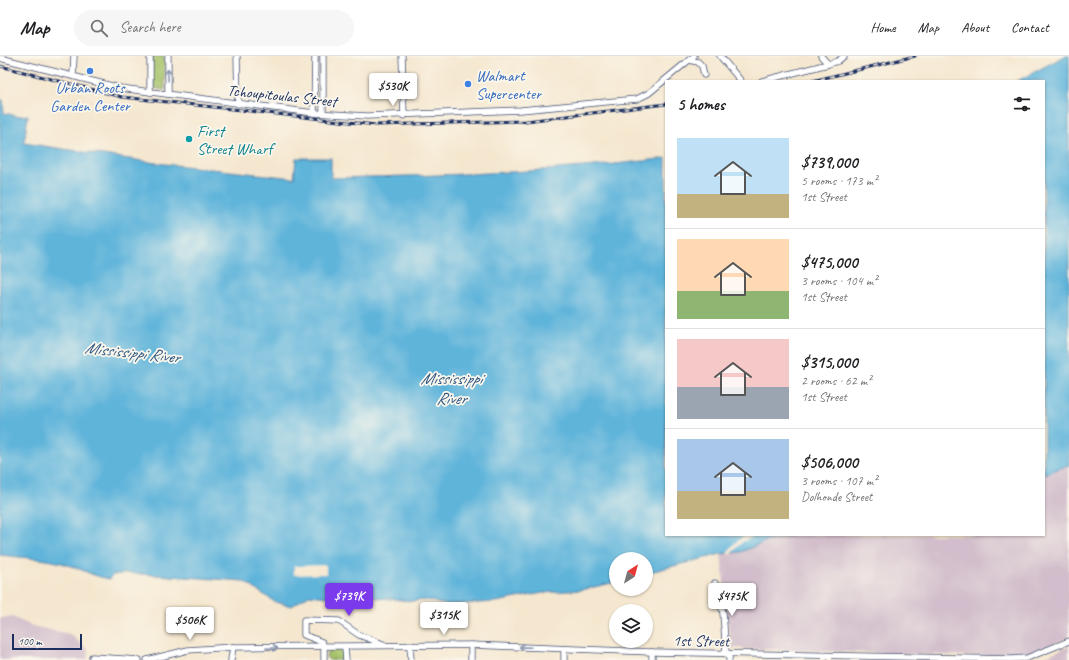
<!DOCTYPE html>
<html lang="en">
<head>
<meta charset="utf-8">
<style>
  :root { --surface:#fff; --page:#f6f6f6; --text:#202124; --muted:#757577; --line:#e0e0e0; --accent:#7c3aed }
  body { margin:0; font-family:Caveat,sans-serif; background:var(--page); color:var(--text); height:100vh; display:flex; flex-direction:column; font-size:15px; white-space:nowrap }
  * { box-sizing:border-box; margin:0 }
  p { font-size:13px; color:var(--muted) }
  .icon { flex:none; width:22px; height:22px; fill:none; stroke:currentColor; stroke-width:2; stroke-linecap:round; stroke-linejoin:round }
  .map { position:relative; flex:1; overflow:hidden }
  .panel { position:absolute; left:665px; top:24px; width:380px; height:456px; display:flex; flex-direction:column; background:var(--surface); border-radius:0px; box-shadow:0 1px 3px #0004 }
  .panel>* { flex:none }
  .needle { width:26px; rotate:36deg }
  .controls { position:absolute; left:609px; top:496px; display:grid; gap:8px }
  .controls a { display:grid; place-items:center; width:44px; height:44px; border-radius:50%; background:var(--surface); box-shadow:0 1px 3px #0004; font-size:20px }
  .scale { position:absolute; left:12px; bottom:10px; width:70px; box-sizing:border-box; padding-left:4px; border:2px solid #1b2f5e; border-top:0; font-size:11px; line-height:14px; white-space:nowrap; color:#1b2f5e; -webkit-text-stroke:3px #fbf7ec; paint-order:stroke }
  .price { position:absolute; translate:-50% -34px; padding:0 9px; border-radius:4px; background:#fff; color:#222; font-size:13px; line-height:26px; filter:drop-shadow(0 1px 2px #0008) }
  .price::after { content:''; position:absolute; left:50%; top:24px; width:12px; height:9px; margin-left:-6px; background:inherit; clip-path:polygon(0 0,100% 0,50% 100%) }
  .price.on { background:var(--accent); color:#fff }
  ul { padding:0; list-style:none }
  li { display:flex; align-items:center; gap:12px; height:100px; padding:0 12px }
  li+li { border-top:1px solid var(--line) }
  li span { display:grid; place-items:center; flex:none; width:112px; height:80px; border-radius:0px; color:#555 }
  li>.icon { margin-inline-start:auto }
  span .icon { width:48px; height:48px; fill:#fffc; stroke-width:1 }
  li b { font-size:17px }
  h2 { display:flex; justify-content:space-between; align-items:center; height:48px; padding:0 12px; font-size:17px }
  header { display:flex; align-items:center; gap:24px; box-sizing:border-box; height:56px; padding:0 20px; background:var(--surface); border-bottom:1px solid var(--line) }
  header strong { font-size:19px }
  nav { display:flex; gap:22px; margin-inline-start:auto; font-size:14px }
  .search { width:280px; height:36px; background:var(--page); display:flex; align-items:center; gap:10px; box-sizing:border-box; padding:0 14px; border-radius:22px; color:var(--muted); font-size:15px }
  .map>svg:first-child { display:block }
</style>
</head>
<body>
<header>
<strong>Map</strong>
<div class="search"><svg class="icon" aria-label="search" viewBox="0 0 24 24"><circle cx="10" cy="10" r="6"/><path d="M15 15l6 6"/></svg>Search here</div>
<nav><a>Home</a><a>Map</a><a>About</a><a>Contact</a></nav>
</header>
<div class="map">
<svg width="1069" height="604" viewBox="0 0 1069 604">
  <rect width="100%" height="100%" fill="#fbf7ec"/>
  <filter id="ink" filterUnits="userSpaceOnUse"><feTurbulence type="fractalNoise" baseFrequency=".025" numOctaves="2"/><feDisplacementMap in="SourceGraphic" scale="8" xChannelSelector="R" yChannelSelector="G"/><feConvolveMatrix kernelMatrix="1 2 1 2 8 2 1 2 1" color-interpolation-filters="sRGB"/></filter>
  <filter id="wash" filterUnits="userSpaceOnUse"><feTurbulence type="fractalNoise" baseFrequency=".012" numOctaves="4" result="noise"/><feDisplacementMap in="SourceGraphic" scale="16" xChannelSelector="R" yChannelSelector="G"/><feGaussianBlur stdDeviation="0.9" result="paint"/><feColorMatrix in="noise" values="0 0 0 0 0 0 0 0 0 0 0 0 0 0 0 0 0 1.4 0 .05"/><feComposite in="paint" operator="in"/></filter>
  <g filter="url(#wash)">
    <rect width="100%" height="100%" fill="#f5e7cf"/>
    <g fill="#d1bdcb">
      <polygon points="1069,409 1069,581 1041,593 1020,599 1000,601 731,592 721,498 741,496 767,485 792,479 1044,479 1044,418"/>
      <polygon points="10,560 32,570 70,578 88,594 87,604 0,604 0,563"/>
      <polygon points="1069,590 1069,604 1037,604"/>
    </g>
    <g fill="#a5c269" stroke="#607864">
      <polygon points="152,0 164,0 165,34 153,32"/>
      <polygon points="333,592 337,593 344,597 345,604 342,602 342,604 329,604 326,601 328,595"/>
    </g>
    <g fill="#5eb4da" stroke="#3c729c">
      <polygon points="1065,0 1069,0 1069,409 1044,418 1044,25 1017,25"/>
      <path d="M 0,44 L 3,44 L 4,57 L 18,60 L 28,59 L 24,87 L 156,107 L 294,122 L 296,102 L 331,102 L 331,122 C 443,119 555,117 666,102 L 666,479 L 792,479 L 767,485 L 741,496 L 721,498 L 646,517 L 646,503 L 616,503 L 616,526 L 612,527 L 581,534 L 543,537 L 496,546 L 445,549 L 428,544 L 412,545 L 368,541 L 338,542 L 309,539 L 292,550 L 275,546 L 243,525 L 128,517 L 113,519 L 109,523 C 93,520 86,515 71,510 C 49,502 23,502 0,499 Z"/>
    </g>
    <g fill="#f5e7cf">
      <polygon points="746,479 756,479 742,486 730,499 727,497 735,487"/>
      <polygon points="326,509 326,518 294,519 294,510"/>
    </g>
  </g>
  <g filter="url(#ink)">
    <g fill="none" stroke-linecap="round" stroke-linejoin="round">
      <g stroke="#3c4b6f" stroke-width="7">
        <g id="minor">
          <polyline points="150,0 150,36"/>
          <polyline points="168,0 168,38"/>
          <polyline points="237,0 238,48"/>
          <polyline points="323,0 323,57"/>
          <polyline points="402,0 404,60"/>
          <polyline points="720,0 741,25"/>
          <polyline points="821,0 828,8"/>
          <polyline points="0,2 120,32 314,57 367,60 521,54 637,43 649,37 694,0"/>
          <polyline points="689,4 698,6 702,10 704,19"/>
          <polyline points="73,19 74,0"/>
          <polyline points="762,25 828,8 838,5 844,0"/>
          <polyline points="314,57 315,0"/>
          <polyline points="715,527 723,557 726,598"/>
          <polyline points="410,589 411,604"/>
          <polyline points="471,589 471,604"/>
          <polyline points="345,591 346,604"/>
          <polyline points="92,601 139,604"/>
          <polyline points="147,604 188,594 233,591 471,589 652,596 1011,603 1027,602 1069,585"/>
          <polyline points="231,604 233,591"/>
          <polyline points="324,604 324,591 322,586 304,579 304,564 339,565 359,579 383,588"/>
          <polyline points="564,604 564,593"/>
          <polyline points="652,604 652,596"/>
          <polyline points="729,604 729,598"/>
        </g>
      </g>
      <use href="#minor" stroke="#fff" stroke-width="5.5"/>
      <g stroke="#1b2f5e" stroke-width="3">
        <g id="rail">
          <polyline points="0,10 122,41 376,69 526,65 666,48"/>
          <polyline points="812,25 915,0"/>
        </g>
      </g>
      <use href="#rail" stroke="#fbf7ec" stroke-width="1.5" stroke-dasharray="4.5" stroke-linecap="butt"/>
    </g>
    <defs><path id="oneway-shaft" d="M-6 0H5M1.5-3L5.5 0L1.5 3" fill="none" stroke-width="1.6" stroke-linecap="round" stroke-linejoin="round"/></defs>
    <g stroke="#8d97ae">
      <use href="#oneway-shaft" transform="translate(168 19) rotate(-91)"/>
      <use href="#oneway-shaft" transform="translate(525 591) rotate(-178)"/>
      <use href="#oneway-shaft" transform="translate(272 592)"/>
    </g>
  </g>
  <g fill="#3f7fe0" stroke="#fbf7ec" stroke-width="1.5">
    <circle cx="90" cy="15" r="4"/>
    <circle cx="468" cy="28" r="4"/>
  </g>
  <circle fill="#0f9aa8" stroke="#fbf7ec" stroke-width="1.5" cx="189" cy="83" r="4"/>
  <g text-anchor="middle" stroke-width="3.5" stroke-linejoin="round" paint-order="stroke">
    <g font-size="16" fill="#366cbe" stroke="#fbf7ec" text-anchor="start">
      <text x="476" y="25">Walmart<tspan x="476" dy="18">Supercenter</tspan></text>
      <text x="90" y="37" text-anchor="middle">Urban Roots<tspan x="90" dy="18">Garden Center</tspan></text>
    </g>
    <g font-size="16" fill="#1b2f5e" stroke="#fbf7ec">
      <text transform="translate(282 39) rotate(6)" y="6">Tchoupitoulas Street</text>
      <text transform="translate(701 584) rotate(1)" y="6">1st Street</text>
    </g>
    <g font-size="16" fill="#0d838f" stroke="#fbf7ec" text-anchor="start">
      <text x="197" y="80">First<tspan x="197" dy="18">Street Wharf</tspan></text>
    </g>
    <g font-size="17" font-style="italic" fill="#2f5783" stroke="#fbf7ec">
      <text transform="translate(132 296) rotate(6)" y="6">Mississippi River</text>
      <text x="451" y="328">Mississippi<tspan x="451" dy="20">River</tspan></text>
    </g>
  </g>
</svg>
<div class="controls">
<a><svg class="needle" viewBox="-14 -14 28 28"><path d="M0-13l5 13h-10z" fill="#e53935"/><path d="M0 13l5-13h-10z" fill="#757577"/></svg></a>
<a><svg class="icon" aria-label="layers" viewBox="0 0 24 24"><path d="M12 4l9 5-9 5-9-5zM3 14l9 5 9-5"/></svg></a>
</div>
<div class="scale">100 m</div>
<b class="price" style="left:393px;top:51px">$530K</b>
<b class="price on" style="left:349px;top:561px">$739K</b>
<b class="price" style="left:732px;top:561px">$475K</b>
<b class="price" style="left:444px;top:580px">$315K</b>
<b class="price" style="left:190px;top:585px">$506K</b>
<section class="panel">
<h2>5 homes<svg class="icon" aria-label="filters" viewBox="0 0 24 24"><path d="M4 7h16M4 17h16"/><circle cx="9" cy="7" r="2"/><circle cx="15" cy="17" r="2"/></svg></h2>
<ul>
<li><span style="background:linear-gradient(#bfe0f5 70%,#c2b280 0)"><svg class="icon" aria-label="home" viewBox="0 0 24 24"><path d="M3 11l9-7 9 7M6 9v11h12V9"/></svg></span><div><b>$739,000</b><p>5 rooms · 173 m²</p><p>1st Street</p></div></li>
<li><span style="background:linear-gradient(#ffd9b3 65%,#8fb573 0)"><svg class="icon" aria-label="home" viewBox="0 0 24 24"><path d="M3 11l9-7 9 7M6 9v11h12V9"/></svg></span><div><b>$475,000</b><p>3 rooms · 104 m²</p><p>1st Street</p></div></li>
<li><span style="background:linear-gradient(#f6c9c9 60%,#9aa5b1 0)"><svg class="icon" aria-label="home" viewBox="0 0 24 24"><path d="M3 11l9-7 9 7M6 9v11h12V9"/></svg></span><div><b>$315,000</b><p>2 rooms · 62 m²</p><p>1st Street</p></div></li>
<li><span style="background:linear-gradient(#a9c7e8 65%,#c2b280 0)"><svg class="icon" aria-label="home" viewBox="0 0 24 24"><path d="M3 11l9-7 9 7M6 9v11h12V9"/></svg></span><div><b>$506,000</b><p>3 rooms · 107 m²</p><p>Dolhonde Street</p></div></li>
</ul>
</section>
</div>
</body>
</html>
